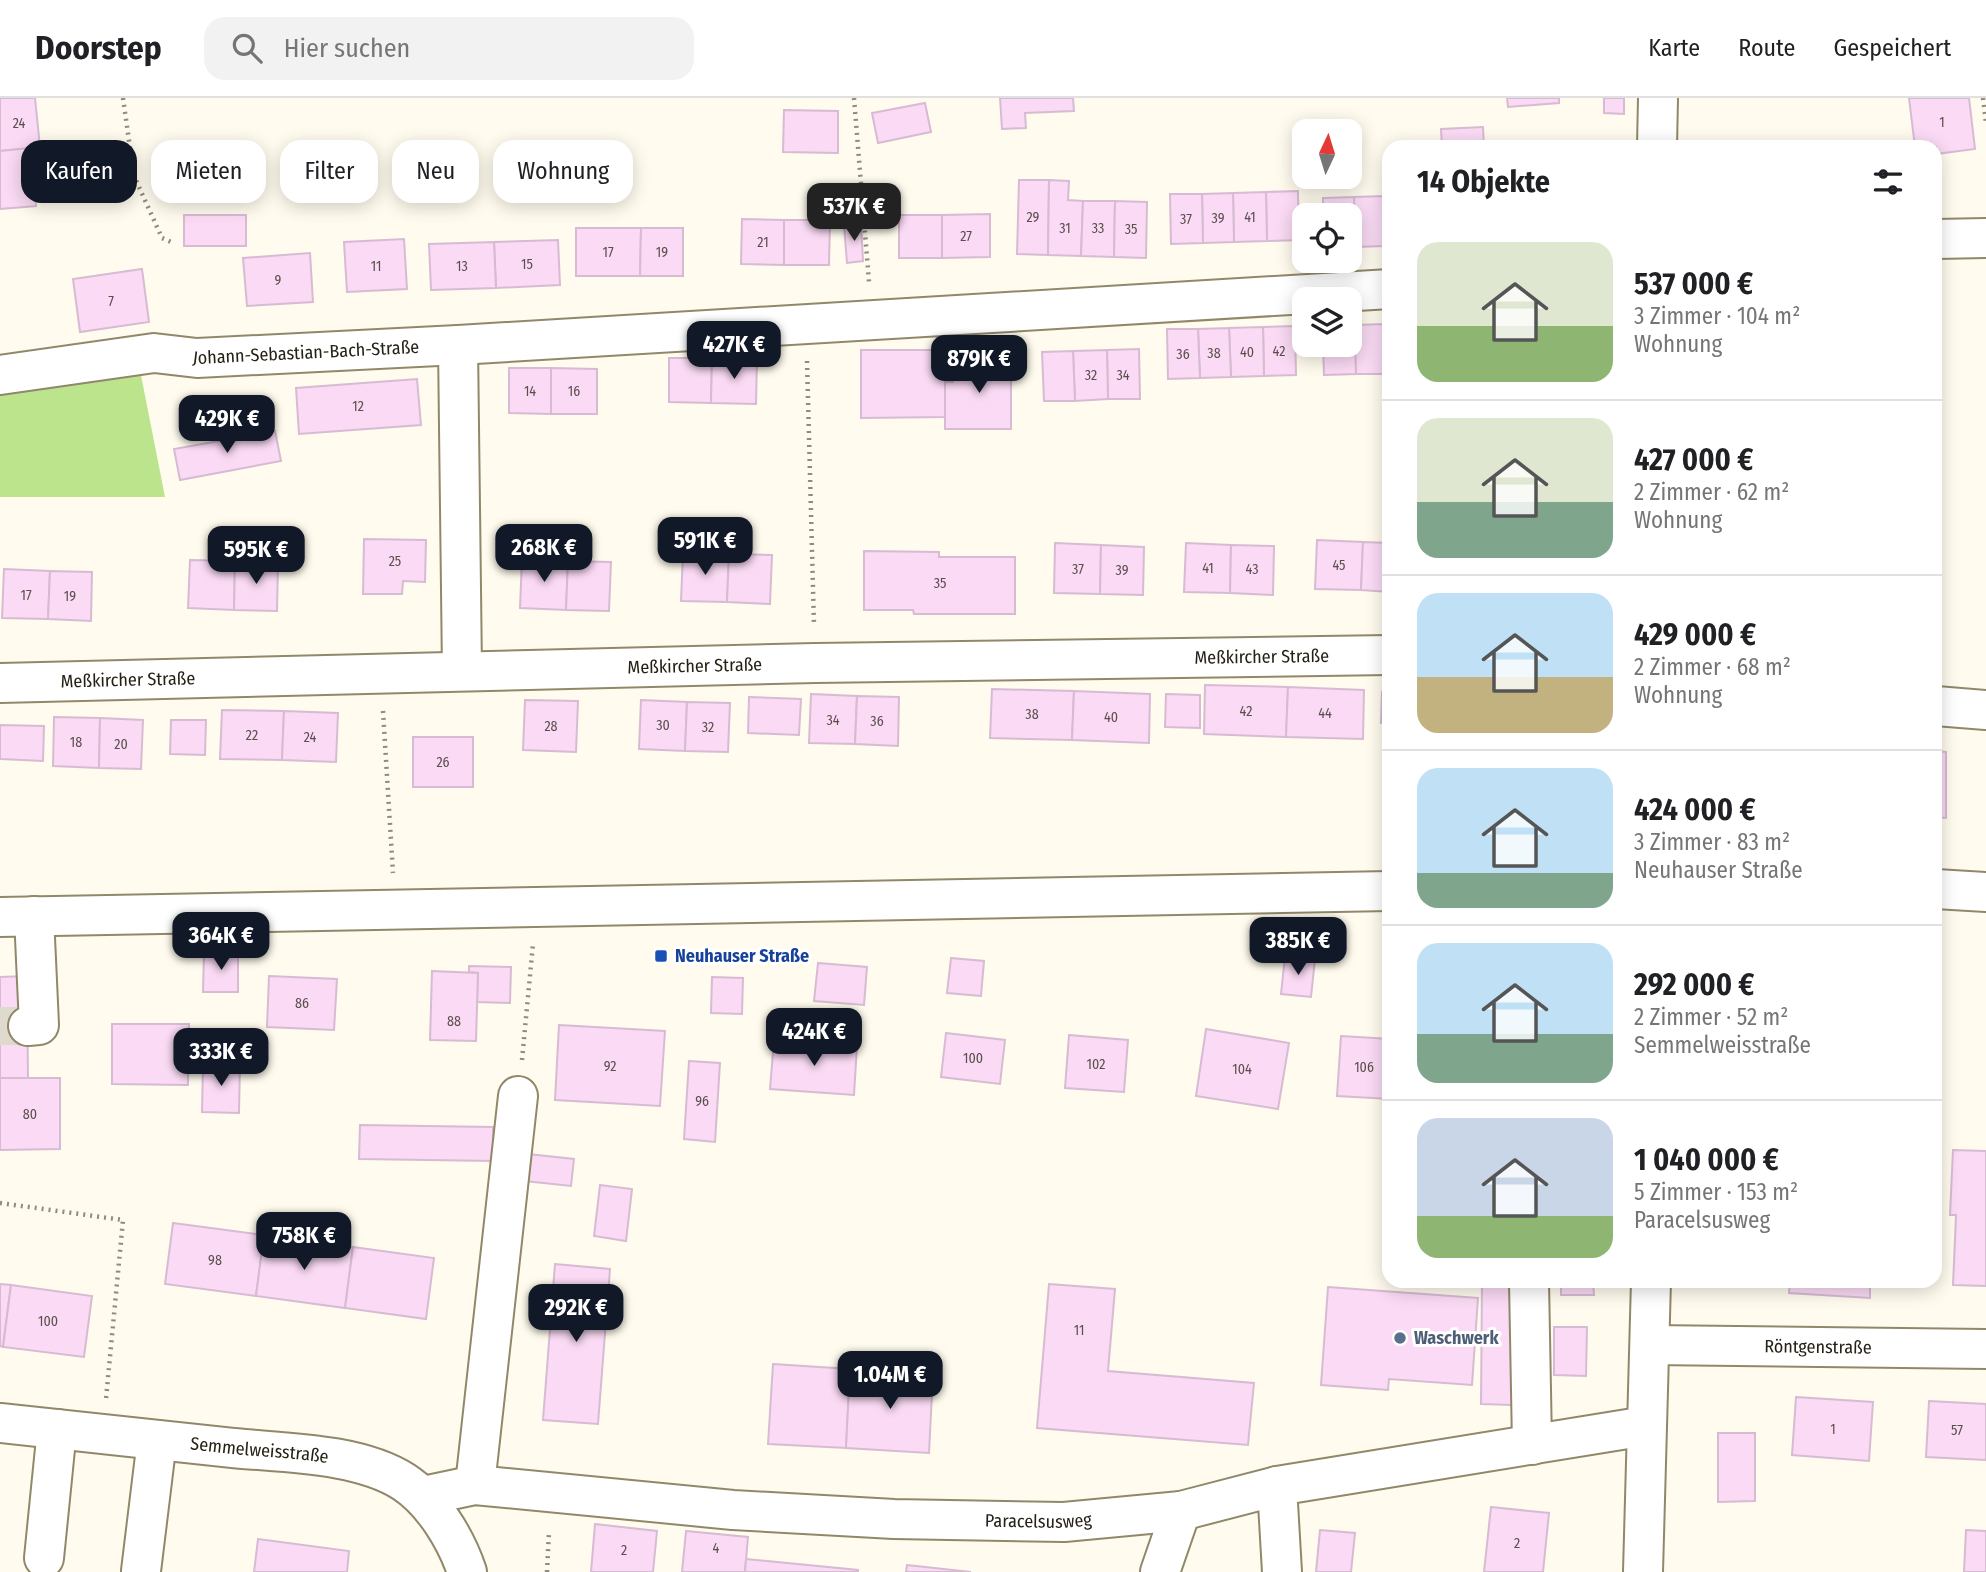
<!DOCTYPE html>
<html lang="de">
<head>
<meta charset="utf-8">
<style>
  :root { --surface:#fff; --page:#f2f2f2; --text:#202124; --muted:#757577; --line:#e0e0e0; --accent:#111827 }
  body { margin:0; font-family:"Fira Sans Condensed",sans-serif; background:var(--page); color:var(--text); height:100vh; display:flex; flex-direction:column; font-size:26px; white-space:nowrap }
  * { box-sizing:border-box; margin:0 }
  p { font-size:23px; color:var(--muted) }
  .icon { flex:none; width:38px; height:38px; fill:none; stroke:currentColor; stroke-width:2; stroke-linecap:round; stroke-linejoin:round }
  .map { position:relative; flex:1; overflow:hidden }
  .panel { position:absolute; left:1382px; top:42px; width:560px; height:1148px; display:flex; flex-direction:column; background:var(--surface); border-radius:21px; box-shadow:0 4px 18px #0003 }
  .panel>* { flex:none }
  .guide { position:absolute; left:21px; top:42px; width:665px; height:63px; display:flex; gap:14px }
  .needle { width:46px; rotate:4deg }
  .fabs { position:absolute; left:1292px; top:21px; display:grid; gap:14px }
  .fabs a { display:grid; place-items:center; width:70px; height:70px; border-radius:14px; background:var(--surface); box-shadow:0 4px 18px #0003; font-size:35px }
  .price { position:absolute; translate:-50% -60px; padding:0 16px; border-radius:14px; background:var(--accent); color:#fff; font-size:23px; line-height:46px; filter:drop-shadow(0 2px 4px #0008) }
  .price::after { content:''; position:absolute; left:50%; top:42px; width:21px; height:16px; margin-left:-10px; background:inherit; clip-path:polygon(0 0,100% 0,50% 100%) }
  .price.on { background:#222; color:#fff }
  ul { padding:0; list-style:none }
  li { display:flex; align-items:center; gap:21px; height:175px; padding:0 35px }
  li+li { border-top:2px solid var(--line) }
  li span { display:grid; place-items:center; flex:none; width:196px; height:140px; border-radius:21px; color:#555 }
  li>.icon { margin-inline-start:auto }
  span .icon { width:84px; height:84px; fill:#fffc; stroke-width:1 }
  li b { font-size:30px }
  h2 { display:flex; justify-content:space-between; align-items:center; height:84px; padding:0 35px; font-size:30px }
  .chip { padding:0 24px; border-radius:21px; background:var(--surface); box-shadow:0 4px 18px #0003; font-size:24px; line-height:63px }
  .chip.on { background:var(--accent); color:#fff }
  header { display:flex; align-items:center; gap:42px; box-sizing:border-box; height:98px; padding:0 35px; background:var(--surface); border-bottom:2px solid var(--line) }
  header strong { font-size:33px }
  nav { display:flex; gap:38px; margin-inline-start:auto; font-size:24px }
  .search { width:490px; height:63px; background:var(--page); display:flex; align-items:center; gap:18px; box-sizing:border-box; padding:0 24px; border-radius:21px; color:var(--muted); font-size:26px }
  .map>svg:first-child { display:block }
</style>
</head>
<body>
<header>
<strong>Doorstep</strong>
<div class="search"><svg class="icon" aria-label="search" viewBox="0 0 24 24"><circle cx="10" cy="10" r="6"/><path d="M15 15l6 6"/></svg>Hier suchen</div>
<nav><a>Karte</a><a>Route</a><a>Gespeichert</a></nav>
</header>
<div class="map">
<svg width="1986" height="1474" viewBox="0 0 1986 1474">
  <rect width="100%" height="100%" fill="#fffbee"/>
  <polygon fill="#bce48d" points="140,272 165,399 0,399 0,289"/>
  <g fill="#fadaf4" stroke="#d7bbd2" stroke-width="2">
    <polygon points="0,0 35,0 40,49 0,53"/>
    <polygon points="1000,0 1073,0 1074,13 1025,15 1026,30 1002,31"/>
    <polygon points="1507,0 1559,0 1559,5 1508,9"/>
    <polygon points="1604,0 1624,0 1624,16 1604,15"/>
    <polygon points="1909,0 1969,0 1975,51 1936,56 1936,49 1915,49"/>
    <polygon points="925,5 931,34 878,45 872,15"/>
    <polygon points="784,12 838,13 838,55 783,54"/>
    <polygon points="1483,29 1484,49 1442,49 1441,31"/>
    <polygon points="30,50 36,108 0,111 0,53"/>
    <polygon points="1019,82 1049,82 1048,157 1017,156"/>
    <polygon points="1049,82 1069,83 1068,102 1083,103 1081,158 1048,157"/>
    <polygon points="1298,93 1299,142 1267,143 1266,94"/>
    <polygon points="1266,94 1267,143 1234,144 1233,95"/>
    <polygon points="1233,95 1234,144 1203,145 1202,96"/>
    <polygon points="1170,96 1202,96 1203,145 1171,146"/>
    <polygon points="1385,98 1386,148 1355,149 1354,99"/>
    <polygon points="1385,98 1390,98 1390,148 1386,148"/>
    <polygon points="1354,99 1355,149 1349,149 1349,117 1323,117 1323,100"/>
    <polygon points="1083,103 1115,103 1114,159 1081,158"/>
    <polygon points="1115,103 1147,104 1146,160 1114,159"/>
    <polygon points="990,116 990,159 942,160 942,117"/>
    <rect x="184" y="117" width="62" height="31"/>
    <rect x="899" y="117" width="43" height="43"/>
    <polygon points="742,121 784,122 784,167 741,166"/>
    <polygon points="784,122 830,122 829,167 784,167"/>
    <polygon points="861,126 863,163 847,165 844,127"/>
    <polygon points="576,130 641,130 640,178 576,178"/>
    <polygon points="641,130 683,130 683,178 640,178"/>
    <polygon points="404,141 407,191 347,194 344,144"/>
    <polygon points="558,142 560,187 496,190 494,144"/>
    <polygon points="494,144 496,190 431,192 429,146"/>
    <polygon points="310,155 313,204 247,208 243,160"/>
    <polygon points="142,171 149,224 80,234 73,181"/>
    <polygon points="1390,225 1390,275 1387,276 1385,226"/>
    <polygon points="1385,226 1387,276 1356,276 1354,227"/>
    <polygon points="1349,227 1354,227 1356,276 1324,277 1323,247 1349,247"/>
    <polygon points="1295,228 1296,277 1264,278 1263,229"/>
    <polygon points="1263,229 1264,278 1231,279 1229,230"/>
    <polygon points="1229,230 1231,279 1200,280 1198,231"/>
    <polygon points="1167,231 1198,231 1200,280 1168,281"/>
    <polygon points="1139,251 1140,301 1108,301 1107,252"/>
    <polygon points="861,252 945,252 945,319 861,320"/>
    <polygon points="1107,252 1108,301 1075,303 1073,253"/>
    <polygon points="1073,253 1075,303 1044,303 1042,254"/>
    <polygon points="669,260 712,260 711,305 669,304"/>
    <polygon points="712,260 757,260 756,306 711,305"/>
    <polygon points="953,260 1011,260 1011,331 945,331 945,284 953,284"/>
    <polygon points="509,270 551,270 551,316 509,315"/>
    <polygon points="551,270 597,271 597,316 551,316"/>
    <polygon points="417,281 421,327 299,336 296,290"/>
    <polygon points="275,333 281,363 180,382 174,351"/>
    <polygon points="364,441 426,442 425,484 403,483 402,496 363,496"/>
    <polygon points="1317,442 1363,444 1361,492 1315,491"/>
    <polygon points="1363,444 1390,445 1390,494 1361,492"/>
    <polygon points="1055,445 1101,447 1100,496 1054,495"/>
    <polygon points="1186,445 1231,447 1230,495 1184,494"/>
    <polygon points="1101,447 1144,449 1143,497 1100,496"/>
    <polygon points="1231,447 1274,448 1273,497 1230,495"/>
    <polygon points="864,453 939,454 939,459 1015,459 1015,516 914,516 913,512 864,512"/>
    <polygon points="683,454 729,456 727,504 681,503"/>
    <polygon points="729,456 772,457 770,506 727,504"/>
    <polygon points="522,461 568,463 566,512 520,510"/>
    <polygon points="190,462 235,463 234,512 188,510"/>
    <polygon points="235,463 278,465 277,513 234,512"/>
    <polygon points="568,463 611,464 609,513 566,512"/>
    <polygon points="4,471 50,473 48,521 2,520"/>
    <polygon points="50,473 92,474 91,523 48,521"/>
    <polygon points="1205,587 1288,589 1286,639 1204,636"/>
    <polygon points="1288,589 1364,592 1363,641 1286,639"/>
    <polygon points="992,591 1074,593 1072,642 990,640"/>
    <polygon points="1074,593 1150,596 1149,645 1072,642"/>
    <polygon points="1382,594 1390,594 1390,625 1381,625"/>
    <polygon points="811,596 857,598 855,646 809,645"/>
    <polygon points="1166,596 1200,597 1200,630 1165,629"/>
    <polygon points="857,598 899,599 898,648 855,646"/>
    <polygon points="749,599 801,601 799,637 748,635"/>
    <polygon points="525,602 578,603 576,654 523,652"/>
    <polygon points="641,602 687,604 685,653 639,651"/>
    <polygon points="687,604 730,605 728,654 685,653"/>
    <polygon points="222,612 284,613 282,662 220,661"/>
    <polygon points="284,613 338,615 336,664 282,662"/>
    <polygon points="54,619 100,620 99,670 53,668"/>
    <polygon points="100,620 143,622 141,671 99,670"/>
    <polygon points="171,622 206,622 205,657 170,656"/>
    <polygon points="0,627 44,628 43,663 0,661"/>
    <rect x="413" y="639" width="60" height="50"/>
    <polygon points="1936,653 1946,654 1946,720 1936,719"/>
    <polygon points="204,854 238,854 238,894 203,894"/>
    <polygon points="1285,858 1315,861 1311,899 1281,896"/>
    <polygon points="951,860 984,863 981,898 947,895"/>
    <polygon points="818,865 867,869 864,907 814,903"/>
    <polygon points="469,868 511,869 510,905 477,904 478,875 469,874"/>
    <polygon points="432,873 478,875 476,943 430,942"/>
    <polygon points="27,878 28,980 0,980 0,879"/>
    <polygon points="269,878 337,881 334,932 267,929"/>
    <polygon points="712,879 743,880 742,916 711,915"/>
    <polygon points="112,926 189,926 188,987 112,986"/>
    <polygon points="559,927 665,933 660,1008 555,1002"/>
    <polygon points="1206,931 1289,945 1278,1011 1196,998"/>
    <polygon points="946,935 1005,942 1000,986 941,979"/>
    <polygon points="1069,937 1128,942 1124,994 1065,990"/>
    <polygon points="1341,938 1390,941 1390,1001 1337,998"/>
    <polygon points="774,942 857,948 854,997 770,991"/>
    <polygon points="689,963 720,965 715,1044 684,1041"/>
    <polygon points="203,965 240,966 239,1015 202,1014"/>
    <polygon points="0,980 60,980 60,1051 0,1052"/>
    <polygon points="360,1027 493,1029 493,1063 359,1061"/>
    <polygon points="1953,1052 1986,1053 1986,1188 1953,1187 1956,1117 1950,1117"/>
    <polygon points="528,1056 574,1061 571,1088 525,1083"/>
    <polygon points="600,1087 632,1091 626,1143 594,1138"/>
    <polygon points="173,1125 264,1137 256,1198 165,1186"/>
    <polygon points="264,1137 353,1149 345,1210 256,1198"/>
    <polygon points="353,1149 434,1160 426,1221 345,1210"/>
    <polygon points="555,1166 610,1171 598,1326 543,1322"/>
    <polygon points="1482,1183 1513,1183 1512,1307 1481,1306"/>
    <polygon points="1561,1183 1593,1183 1594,1197 1561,1197"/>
    <polygon points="1790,1183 1870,1183 1870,1200 1789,1195"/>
    <polygon points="0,1186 11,1187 3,1249 0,1248"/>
    <polygon points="1049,1186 1115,1191 1108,1273 1254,1285 1248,1347 1037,1330"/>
    <polygon points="11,1187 92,1198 84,1259 3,1249"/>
    <polygon points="1328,1189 1478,1200 1472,1287 1389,1281 1388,1292 1321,1287"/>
    <polygon points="1554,1229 1587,1229 1586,1278 1554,1277"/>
    <polygon points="773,1266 850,1271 846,1350 768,1346"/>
    <polygon points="850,1271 933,1276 929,1355 846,1350"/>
    <polygon points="1796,1299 1873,1304 1869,1363 1792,1357"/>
    <polygon points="1929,1303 1986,1306 1986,1362 1926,1359"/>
    <polygon points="1718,1335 1755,1335 1755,1403 1718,1404"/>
    <polygon points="1491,1409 1549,1415 1543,1474 1484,1474"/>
    <polygon points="595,1426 657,1433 653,1474 591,1474"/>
    <polygon points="1320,1432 1355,1435 1351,1474 1316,1474"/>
    <polygon points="1966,1432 1986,1433 1986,1474 1964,1474"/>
    <polygon points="686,1433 748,1439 745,1474 682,1474"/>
    <polygon points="258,1441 349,1453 347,1474 254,1474"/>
    <polygon points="746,1461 858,1472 858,1474 745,1474"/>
    <polygon points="907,1467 971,1474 906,1474"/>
  </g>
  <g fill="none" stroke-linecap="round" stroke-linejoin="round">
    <polyline stroke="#dedacd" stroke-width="38" stroke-dasharray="38 19" stroke-linecap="butt" points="0,928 28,928"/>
    <g stroke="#91886a" stroke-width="42">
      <g id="minor">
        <polyline points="1657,49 1658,0"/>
        <polyline points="1936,141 1986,140"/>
        <polyline points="458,247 462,572"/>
        <path id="s1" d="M 0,277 L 154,255 L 197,260 L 458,247 L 1390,191"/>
        <path id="s2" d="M 0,585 L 815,565 L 1390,557"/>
        <polyline points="1936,608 1986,612"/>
        <polyline points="1936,791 1986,794"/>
        <polyline points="0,819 1390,793"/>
        <polyline points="28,928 39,927 34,818"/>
        <polyline points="1529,1183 1532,1347"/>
        <path id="s3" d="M 1650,1247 L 1986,1251"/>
        <path id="s4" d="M 0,1325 C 78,1334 155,1341 233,1350 C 285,1355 359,1355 404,1384 C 433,1403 456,1441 467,1474"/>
        <polyline points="475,1387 518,998"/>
        <polyline points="1277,1388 1282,1474"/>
        <path id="s5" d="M 423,1398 L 475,1387 L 733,1412 L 894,1421 L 1064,1424 L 1181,1413 L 1277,1388 L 1646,1328"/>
        <polyline points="44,1460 57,1331"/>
        <polyline points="141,1473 157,1342"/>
        <polyline points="1160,1474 1181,1413"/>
        <polyline points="1643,1474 1651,1183"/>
      </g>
    </g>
    <g stroke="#8f8b7f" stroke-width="4.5" stroke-dasharray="2 5" stroke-linecap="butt">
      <polyline points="123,0 134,78 162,140 171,144"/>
      <polyline points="854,0 869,184"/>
      <polyline points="1983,0 1986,25"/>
      <polyline points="807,263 814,527"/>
      <polyline points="383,613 393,775"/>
      <polyline points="522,962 533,846"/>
      <polyline points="0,1105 123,1122 106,1301"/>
      <polyline points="547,1474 549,1433"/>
    </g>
    <use href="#minor" stroke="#fff" stroke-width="38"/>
  </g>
  <rect fill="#1a4fb4" stroke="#fff" stroke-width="2.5" x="654" y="851" width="14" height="14" rx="3.5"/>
  <circle fill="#5c6f8a" stroke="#fff" stroke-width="2.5" cx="1400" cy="1240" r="7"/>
  <g text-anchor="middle" stroke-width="6" stroke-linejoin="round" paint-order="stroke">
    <g font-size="14" fill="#5a4f4d">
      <text x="1942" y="29">1</text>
      <text x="19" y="30">24</text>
      <text x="1033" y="124">29</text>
      <text x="1250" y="124">41</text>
      <text x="1218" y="125">39</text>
      <text x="1186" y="126">37</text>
      <text x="1065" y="135">31</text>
      <text x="1098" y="135">33</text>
      <text x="1131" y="136">35</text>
      <text x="966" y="143">27</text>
      <text x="763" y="149">21</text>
      <text x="608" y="159">17</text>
      <text x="662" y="159">19</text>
      <text x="527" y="171">15</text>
      <text x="376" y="173">11</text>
      <text x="462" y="173">13</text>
      <text x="278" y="187">9</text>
      <text x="111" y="208">7</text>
      <text x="1279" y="258">42</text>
      <text x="1247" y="259">40</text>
      <text x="1214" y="260">38</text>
      <text x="1183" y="261">36</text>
      <text x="1091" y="282">32</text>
      <text x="1123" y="282">34</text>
      <text x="530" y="298">14</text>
      <text x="574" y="298">16</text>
      <text x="358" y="313">12</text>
      <text x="395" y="468">25</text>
      <text x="1339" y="472">45</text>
      <text x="1208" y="475">41</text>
      <text x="1078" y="476">37</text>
      <text x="1252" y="476">43</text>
      <text x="1122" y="477">39</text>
      <text x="940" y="490">35</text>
      <text x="26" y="502">17</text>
      <text x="70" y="503">19</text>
      <text x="1246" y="618">42</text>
      <text x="1325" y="620">44</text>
      <text x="1032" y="621">38</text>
      <text x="1111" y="624">40</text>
      <text x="833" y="627">34</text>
      <text x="877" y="628">36</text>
      <text x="663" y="632">30</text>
      <text x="551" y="633">28</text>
      <text x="708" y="634">32</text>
      <text x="252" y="642">22</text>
      <text x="310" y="644">24</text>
      <text x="76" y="649">18</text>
      <text x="121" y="651">20</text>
      <text x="443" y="669">26</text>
      <text x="302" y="910">86</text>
      <text x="454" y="928">88</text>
      <text x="973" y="965">100</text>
      <text x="1096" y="971">102</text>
      <text x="610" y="973">92</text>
      <text x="1364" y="974">106</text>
      <text x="1242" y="976">104</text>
      <text x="702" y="1008">96</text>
      <text x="30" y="1021">80</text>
      <text x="215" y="1167">98</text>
      <text x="48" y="1228">100</text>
      <text x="1079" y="1237">11</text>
      <text x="1833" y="1336">1</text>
      <text x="1957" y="1337">57</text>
      <text x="1517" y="1450">2</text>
      <text x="716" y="1455">4</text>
      <text x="624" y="1457">2</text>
    </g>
    <g font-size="18" fill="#252115" stroke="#fff">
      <text dy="6" stroke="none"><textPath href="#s1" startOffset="308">Johann-Sebastian-Bach-Straße</textPath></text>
      <text dy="6" stroke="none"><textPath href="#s2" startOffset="1262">Meßkircher Straße</textPath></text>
      <text dy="6" stroke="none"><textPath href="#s2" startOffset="695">Meßkircher Straße</textPath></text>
      <text dy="6" stroke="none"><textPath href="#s2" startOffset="128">Meßkircher Straße</textPath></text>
      <text dy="6" stroke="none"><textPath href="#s3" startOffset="168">Röntgenstraße</textPath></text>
      <text dy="6" stroke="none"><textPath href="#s4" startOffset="261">Semmelweisstraße</textPath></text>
      <text dy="6" stroke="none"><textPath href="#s5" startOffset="618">Paracelsusweg</textPath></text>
    </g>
    <g font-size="18" font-weight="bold" fill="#164399" stroke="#fff" text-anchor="start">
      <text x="675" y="864">Neuhauser Straße</text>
    </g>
    <g font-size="18" font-weight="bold" fill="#4e5e75" stroke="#fff" text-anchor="start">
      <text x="1414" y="1246">Waschwerk</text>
    </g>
  </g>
</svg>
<div class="fabs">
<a><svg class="needle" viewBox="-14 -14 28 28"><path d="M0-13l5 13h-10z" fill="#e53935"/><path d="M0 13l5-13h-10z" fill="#757577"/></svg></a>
<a><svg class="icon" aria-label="locate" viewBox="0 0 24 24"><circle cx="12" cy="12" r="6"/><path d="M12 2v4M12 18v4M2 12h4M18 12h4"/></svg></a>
<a><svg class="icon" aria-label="layers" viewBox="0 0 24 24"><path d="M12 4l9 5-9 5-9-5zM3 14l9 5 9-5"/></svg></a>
</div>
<b class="price on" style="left:854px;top:145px">537K €</b>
<b class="price" style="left:734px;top:283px">427K €</b>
<b class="price" style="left:979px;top:297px">879K €</b>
<b class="price" style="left:227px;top:357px">429K €</b>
<b class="price" style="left:705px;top:479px">591K €</b>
<b class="price" style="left:544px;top:486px">268K €</b>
<b class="price" style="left:256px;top:488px">595K €</b>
<b class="price" style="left:221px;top:874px">364K €</b>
<b class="price" style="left:1298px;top:879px">385K €</b>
<b class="price" style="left:814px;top:970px">424K €</b>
<b class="price" style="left:221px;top:990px">333K €</b>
<b class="price" style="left:304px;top:1174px">758K €</b>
<b class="price" style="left:576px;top:1246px">292K €</b>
<b class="price" style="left:890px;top:1313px">1.04M €</b>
<div class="guide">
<a class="chip on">Kaufen</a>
<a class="chip">Mieten</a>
<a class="chip">Filter</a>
<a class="chip">Neu</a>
<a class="chip">Wohnung</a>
</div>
<section class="panel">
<h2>14 Objekte<svg class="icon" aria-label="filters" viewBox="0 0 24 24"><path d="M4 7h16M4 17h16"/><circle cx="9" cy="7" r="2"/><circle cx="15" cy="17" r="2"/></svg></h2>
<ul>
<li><span style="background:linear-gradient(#dfe7d0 60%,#8fb573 0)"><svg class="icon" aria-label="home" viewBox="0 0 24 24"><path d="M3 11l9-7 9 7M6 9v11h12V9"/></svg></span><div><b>537 000 €</b><p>3 Zimmer · 104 m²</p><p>Wohnung</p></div></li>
<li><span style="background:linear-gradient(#dfe7d0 60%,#7fa58c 0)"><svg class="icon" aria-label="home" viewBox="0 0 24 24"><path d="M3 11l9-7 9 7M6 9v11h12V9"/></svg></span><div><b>427 000 €</b><p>2 Zimmer · 62 m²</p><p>Wohnung</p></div></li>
<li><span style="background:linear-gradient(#bfe0f5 60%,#c2b280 0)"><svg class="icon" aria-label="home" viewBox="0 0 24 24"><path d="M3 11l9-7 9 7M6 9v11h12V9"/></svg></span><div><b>429 000 €</b><p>2 Zimmer · 68 m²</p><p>Wohnung</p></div></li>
<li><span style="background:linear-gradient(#bfe0f5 75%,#7fa58c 0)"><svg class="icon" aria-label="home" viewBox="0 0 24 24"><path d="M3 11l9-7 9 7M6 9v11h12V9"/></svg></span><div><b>424 000 €</b><p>3 Zimmer · 83 m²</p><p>Neuhauser Straße</p></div></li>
<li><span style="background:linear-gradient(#bfe0f5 65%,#7fa58c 0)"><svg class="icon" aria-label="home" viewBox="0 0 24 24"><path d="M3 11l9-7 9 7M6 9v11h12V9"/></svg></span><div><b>292 000 €</b><p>2 Zimmer · 52 m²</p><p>Semmelweisstraße</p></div></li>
<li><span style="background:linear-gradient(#c9d6e8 70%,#8fb573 0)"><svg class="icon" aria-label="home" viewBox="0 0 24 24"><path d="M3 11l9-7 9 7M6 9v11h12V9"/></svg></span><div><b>1 040 000 €</b><p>5 Zimmer · 153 m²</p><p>Paracelsusweg</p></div></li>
</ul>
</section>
</div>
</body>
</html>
